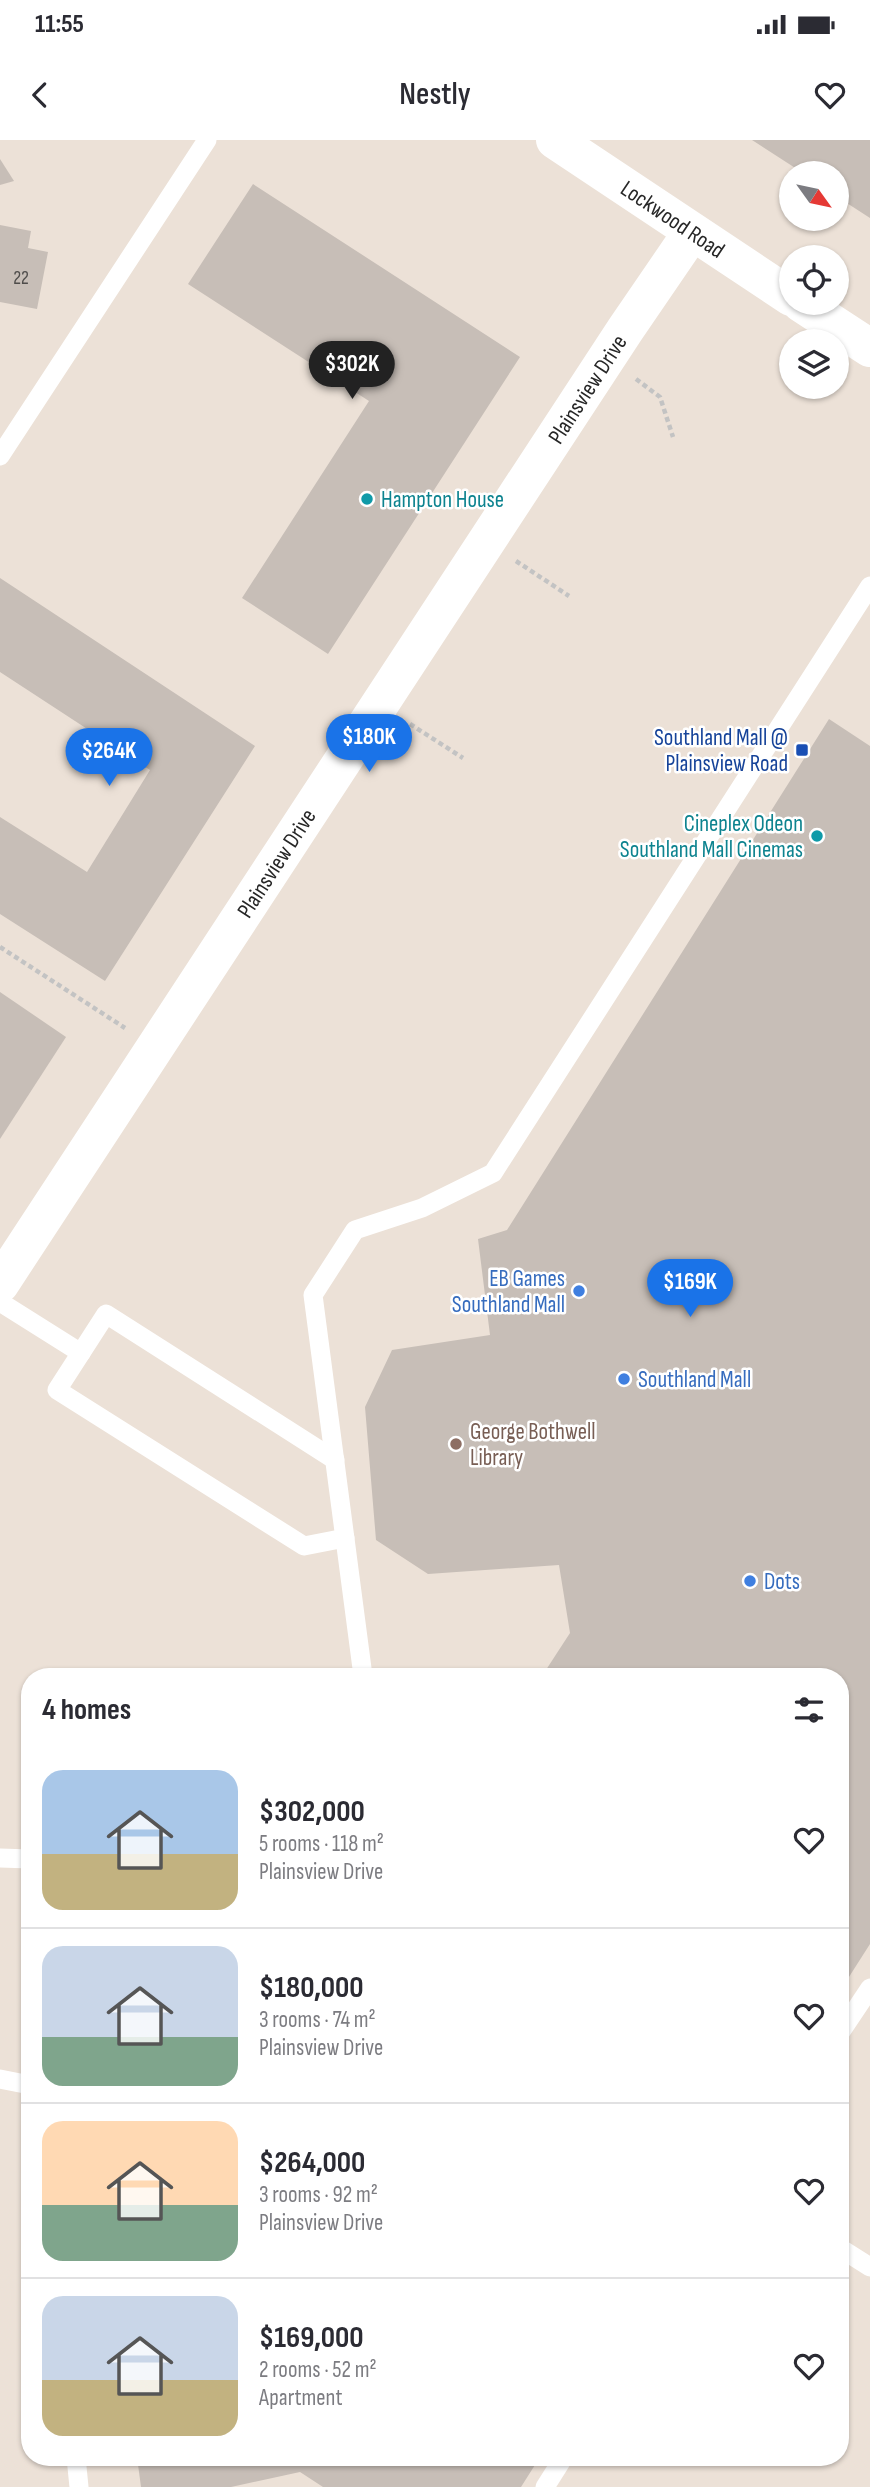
<!DOCTYPE html>
<html lang="en">
<head>
<meta charset="utf-8">
<style>
  :root { --surface:#fff; --page:#f2f2f3; --text:#2b2b33; --muted:#7c7c81; --line:#e1e1e2; --accent:#1a73e8 }
  body { margin:0; font-family:"Sofia Sans Condensed",sans-serif; background:var(--page); color:var(--text); height:100vh; display:flex; flex-direction:column; font-size:26px; white-space:nowrap }
  * { box-sizing:border-box; margin:0 }
  p { font-size:23px; color:var(--muted) }
  .icon { flex:none; width:38px; height:38px; fill:none; stroke:currentColor; stroke-width:2; stroke-linecap:round; stroke-linejoin:round }
  .map { position:relative; flex:1; overflow:hidden }
  .sheet { position:absolute; left:21px; top:1528px; width:828px; height:798px; display:flex; flex-direction:column; background:var(--surface); border-radius:28px; box-shadow:0 2px 5px #0004 }
  .sheet>* { flex:none }
  .needle { width:46px; rotate:123deg }
  .buttons { position:absolute; left:779px; top:21px; display:grid; gap:14px }
  .buttons a { display:grid; place-items:center; width:70px; height:70px; border-radius:50%; background:var(--surface); box-shadow:0 2px 5px #0004; font-size:35px }
  .price { position:absolute; translate:-50% -60px; padding:0 16px; border-radius:24px; background:var(--accent); color:#fff; font-size:23px; line-height:46px; filter:drop-shadow(0 2px 4px #0008) }
  .price::after { content:''; position:absolute; left:50%; top:42px; width:21px; height:16px; margin-left:-10px; background:inherit; clip-path:polygon(0 0,100% 0,50% 100%) }
  .price.active { background:#222; color:#fff }
  ul { padding:0; list-style:none }
  li { display:flex; align-items:center; gap:21px; height:175px; padding:0 21px }
  li+li { border-top:2px solid var(--line) }
  li span { display:grid; place-items:center; flex:none; width:196px; height:140px; border-radius:21px; color:#555 }
  li>.icon { margin-inline-start:auto }
  span .icon { width:84px; height:84px; fill:#fffc; stroke-width:1 }
  li b { font-size:30px }
  h2 { display:flex; justify-content:space-between; align-items:center; height:84px; padding:0 21px; font-size:30px }
  .status { display:flex; justify-content:space-between; align-items:center; height:49px; padding:0 35px; background:var(--surface); direction:ltr }
  .status svg { height:19px; fill:currentColor }
  header { display:flex; justify-content:space-between; align-items:center; height:91px; padding:0 21px; background:var(--surface); font-size:32px; font-weight:600 }
  .map>svg:first-child { display:block }
</style>
</head>
<body>
<div class="status"><b>11:55</b><svg viewBox="0 0 49 12"><path d="M0 12V9h3v3zM5 12V6h3v6zM10 12V3h3v9zM15 12V0h3v12zM26 1h20v11H26zM47 4h2v5h-2z"/></svg></div>
<header><svg class="icon" aria-label="back" viewBox="0 0 24 24"><path d="M15 5l-7 7 7 7"/></svg>Nestly<svg class="icon" aria-label="heart" viewBox="0 0 24 24"><path d="M12 20l-8-8c-3-5 5-10 8-4 3-6 11-1 8 4z"/></svg></header>
<div class="map">
<svg width="870" height="2347" viewBox="0 0 870 2347">
  <rect width="100%" height="100%" fill="#ece1d7"/>
  <g fill="#c7beb7">
    <polygon points="752,0 870,0 870,78 836,56 836,33 803,33"/>
    <polygon points="0,19 14,41 0,45"/>
    <polygon points="253,44 520,217 328,514 242,458 369,261 188,144"/>
    <polygon points="0,85 31,91 28,108 48,112 37,169 0,162"/>
    <polygon points="0,438 255,606 105,841 0,774 0,677 87,732 150,630 0,532"/>
    <polygon points="829,579 870,606 870,1804 840,1851 840,1536 542,1536 570,1493 559,1425 428,1434 376,1400 365,1267 392,1210 490,1195 478,1099 507,1090"/>
    <polygon points="0,852 66,897 0,999"/>
    <polygon points="137,2317 540,2317 521,2347 323,2347 300,2332 231,2347 141,2347"/>
  </g>
  <g fill="none" stroke-linecap="round" stroke-linejoin="round">
    <g stroke="#c3c3c3" stroke-width="4.5" stroke-dasharray="5 3.5" stroke-linecap="butt">
      <polyline points="636,239 660,257 673,297"/>
      <polyline points="516,421 569,456"/>
      <polyline points="410,584 463,618"/>
      <polyline points="0,807 125,888"/>
    </g>
    <g stroke="#fff" stroke-width="19">
      <polyline points="0,316 207,0"/>
      <polyline points="0,1162 81,1213"/>
      <polyline points="335,1320 106,1174 57,1250 304,1406 345,1398"/>
      <polyline points="363,1536 313,1155 355,1090 422,1068 493,1033 870,446"/>
      <polyline points="0,1718 30,1719"/>
      <polyline points="840,1893 870,1848"/>
      <polyline points="0,1939 30,1945"/>
      <polyline points="840,2108 870,2127"/>
      <polyline points="76,2317 79,2347"/>
      <polyline points="545,2347 564,2317"/>
    </g>
    <polyline stroke="#fff" stroke-width="38" points="0,1144 625,190 692,92"/>
    <g stroke="#fff" stroke-width="38">
      <polyline points="555,0 791,157"/>
      <polyline points="801,163 870,208"/>
    </g>
  </g>
  <g fill="#0f9aa8" stroke="#fff" stroke-width="2.5">
    <circle cx="367" cy="359" r="7"/>
    <circle cx="817" cy="696" r="7"/>
  </g>
  <rect fill="#1a4fb4" stroke="#fff" stroke-width="2.5" x="795" y="603" width="14" height="14" rx="3.5"/>
  <g fill="#3f7fe0" stroke="#fff" stroke-width="2.5">
    <circle cx="579" cy="1151" r="7"/>
    <circle cx="624" cy="1239" r="7"/>
    <circle cx="750" cy="1441" r="7"/>
  </g>
  <circle fill="#8d6e63" stroke="#fff" stroke-width="2.5" cx="456" cy="1304" r="7"/>
  <g text-anchor="middle" stroke-width="5" stroke-linejoin="round" paint-order="stroke">
    <g font-size="19" fill="#4f4d4b">
      <text x="21" y="144">22</text>
    </g>
    <g font-size="23" fill="#272727" stroke="#fff">
      <text transform="translate(673 79) rotate(34)" y="8">Lockwood Road</text>
      <text transform="translate(587 249) rotate(-57)" y="8">Plainsview Drive</text>
      <text transform="translate(276 723) rotate(-57)" y="8">Plainsview Drive</text>
    </g>
    <g font-size="23" fill="#0d838f" stroke="#fff" text-anchor="start">
      <text x="381" y="367">Hampton House</text>
      <text x="803" y="691" text-anchor="end">Cineplex Odeon<tspan x="803" dy="26">Southland Mall Cinemas</tspan></text>
    </g>
    <g font-size="23" fill="#164399" stroke="#fff" text-anchor="end">
      <text x="788" y="605">Southland Mall @<tspan x="788" dy="26">Plainsview Road</tspan></text>
    </g>
    <g font-size="23" fill="#366cbe" stroke="#fff" text-anchor="start">
      <text x="565" y="1146" text-anchor="end">EB Games<tspan x="565" dy="26">Southland Mall</tspan></text>
      <text x="638" y="1247">Southland Mall</text>
      <text x="764" y="1449">Dots</text>
    </g>
    <g font-size="23" fill="#785e54" stroke="#fff" text-anchor="start">
      <text x="470" y="1299">George Bothwell<tspan x="470" dy="26">Library</tspan></text>
    </g>
  </g>
</svg>
<div class="buttons">
<a><svg class="needle" viewBox="-14 -14 28 28"><path d="M0-13l5 13h-10z" fill="#e53935"/><path d="M0 13l5-13h-10z" fill="#7c7c81"/></svg></a>
<a><svg class="icon" aria-label="locate" viewBox="0 0 24 24"><circle cx="12" cy="12" r="6"/><path d="M12 2v4M12 18v4M2 12h4M18 12h4"/></svg></a>
<a><svg class="icon" aria-label="layers" viewBox="0 0 24 24"><path d="M12 4l9 5-9 5-9-5zM3 14l9 5 9-5"/></svg></a>
</div>
<b class="price active" style="left:352px;top:261px">$302K</b>
<b class="price" style="left:369px;top:634px">$180K</b>
<b class="price" style="left:109px;top:648px">$264K</b>
<b class="price" style="left:690px;top:1179px">$169K</b>
<section class="sheet">
<h2>4 homes<svg class="icon" aria-label="filters" viewBox="0 0 24 24"><path d="M4 7h16M4 17h16"/><circle cx="9" cy="7" r="2"/><circle cx="15" cy="17" r="2"/></svg></h2>
<ul>
<li><span style="background:linear-gradient(#a9c7e8 60%,#c2b280 0)"><svg class="icon" aria-label="home" viewBox="0 0 24 24"><path d="M3 11l9-7 9 7M6 9v11h12V9"/></svg></span><div><b>$302,000</b><p>5 rooms · 118 m²</p><p>Plainsview Drive</p></div><svg class="icon" aria-label="heart" viewBox="0 0 24 24"><path d="M12 20l-8-8c-3-5 5-10 8-4 3-6 11-1 8 4z"/></svg></li>
<li><span style="background:linear-gradient(#c9d6e8 65%,#7fa58c 0)"><svg class="icon" aria-label="home" viewBox="0 0 24 24"><path d="M3 11l9-7 9 7M6 9v11h12V9"/></svg></span><div><b>$180,000</b><p>3 rooms · 74 m²</p><p>Plainsview Drive</p></div><svg class="icon" aria-label="heart" viewBox="0 0 24 24"><path d="M12 20l-8-8c-3-5 5-10 8-4 3-6 11-1 8 4z"/></svg></li>
<li><span style="background:linear-gradient(#ffd9b3 60%,#7fa58c 0)"><svg class="icon" aria-label="home" viewBox="0 0 24 24"><path d="M3 11l9-7 9 7M6 9v11h12V9"/></svg></span><div><b>$264,000</b><p>3 rooms · 92 m²</p><p>Plainsview Drive</p></div><svg class="icon" aria-label="heart" viewBox="0 0 24 24"><path d="M12 20l-8-8c-3-5 5-10 8-4 3-6 11-1 8 4z"/></svg></li>
<li><span style="background:linear-gradient(#c9d6e8 60%,#c2b280 0)"><svg class="icon" aria-label="home" viewBox="0 0 24 24"><path d="M3 11l9-7 9 7M6 9v11h12V9"/></svg></span><div><b>$169,000</b><p>2 rooms · 52 m²</p><p>Apartment</p></div><svg class="icon" aria-label="heart" viewBox="0 0 24 24"><path d="M12 20l-8-8c-3-5 5-10 8-4 3-6 11-1 8 4z"/></svg></li>
</ul>
</section>
</div>
</body>
</html>
